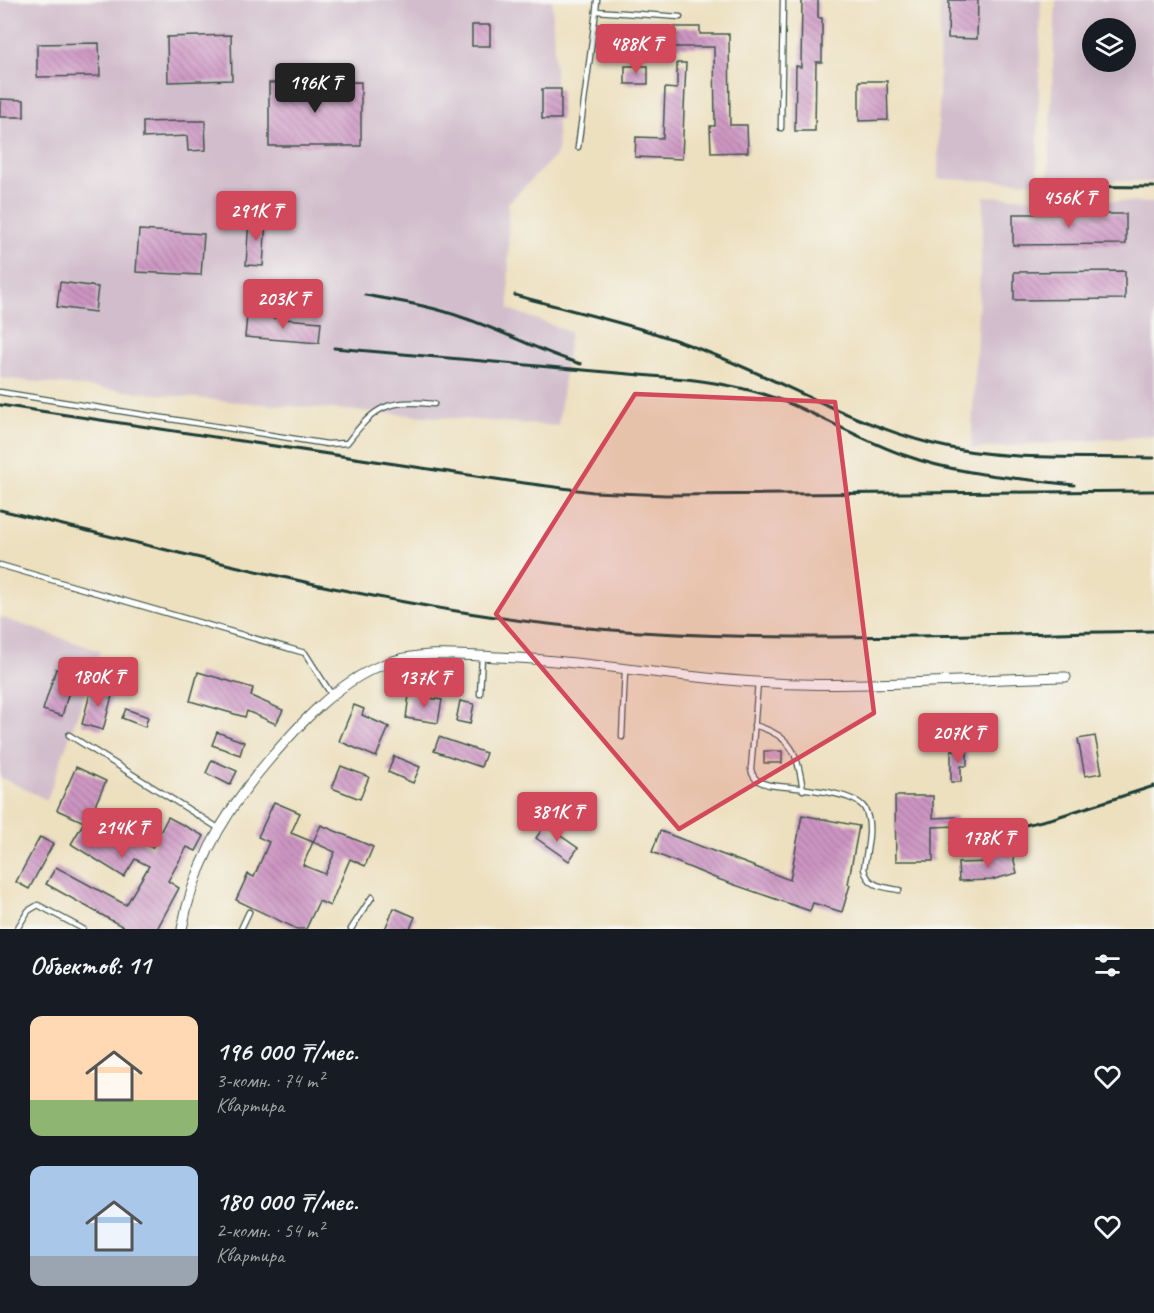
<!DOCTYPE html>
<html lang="ru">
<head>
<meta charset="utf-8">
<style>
  :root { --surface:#171b24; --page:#242831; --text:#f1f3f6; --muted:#9ea1a6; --accent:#d1495b }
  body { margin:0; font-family:Caveat,sans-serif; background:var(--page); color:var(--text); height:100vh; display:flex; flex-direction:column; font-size:22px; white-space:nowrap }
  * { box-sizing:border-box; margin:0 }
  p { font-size:20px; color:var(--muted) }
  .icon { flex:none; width:33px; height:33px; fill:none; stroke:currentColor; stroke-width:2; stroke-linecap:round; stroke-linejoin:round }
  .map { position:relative; height:929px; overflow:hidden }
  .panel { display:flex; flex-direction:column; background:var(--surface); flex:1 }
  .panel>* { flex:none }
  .fabs { position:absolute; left:1082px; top:18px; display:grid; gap:12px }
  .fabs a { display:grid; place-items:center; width:54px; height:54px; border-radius:50%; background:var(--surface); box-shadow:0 6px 24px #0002; font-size:30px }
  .price { position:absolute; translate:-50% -51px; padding:0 14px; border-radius:6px; background:var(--accent); color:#fff; font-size:20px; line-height:39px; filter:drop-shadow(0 2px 3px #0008) }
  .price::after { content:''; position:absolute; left:50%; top:36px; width:18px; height:14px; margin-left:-9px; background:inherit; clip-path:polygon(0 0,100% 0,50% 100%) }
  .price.on { background:#222; color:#fff }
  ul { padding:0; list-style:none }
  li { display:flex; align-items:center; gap:18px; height:150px; padding:0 30px }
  li span { display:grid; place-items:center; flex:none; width:168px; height:120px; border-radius:12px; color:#555 }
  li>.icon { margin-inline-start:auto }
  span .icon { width:72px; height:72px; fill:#fffc; stroke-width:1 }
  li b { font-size:26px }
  h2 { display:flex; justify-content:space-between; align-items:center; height:72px; padding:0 30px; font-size:26px }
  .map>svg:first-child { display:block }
</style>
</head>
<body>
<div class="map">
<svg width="1154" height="929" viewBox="0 0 1154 929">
  <defs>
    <pattern id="building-back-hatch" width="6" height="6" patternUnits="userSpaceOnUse" patternTransform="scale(1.5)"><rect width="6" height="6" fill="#cd95c3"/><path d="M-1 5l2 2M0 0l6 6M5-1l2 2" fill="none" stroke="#a67b9f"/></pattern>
  </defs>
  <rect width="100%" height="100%" fill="#f6f6f2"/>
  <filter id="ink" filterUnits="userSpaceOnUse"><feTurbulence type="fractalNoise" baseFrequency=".0167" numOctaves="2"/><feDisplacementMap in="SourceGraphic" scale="12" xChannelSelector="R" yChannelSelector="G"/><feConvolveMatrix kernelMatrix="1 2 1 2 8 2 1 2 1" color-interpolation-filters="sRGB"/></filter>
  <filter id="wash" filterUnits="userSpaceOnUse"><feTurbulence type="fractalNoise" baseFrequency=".008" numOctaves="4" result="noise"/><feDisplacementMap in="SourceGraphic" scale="24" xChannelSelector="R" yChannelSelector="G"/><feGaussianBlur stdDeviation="1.35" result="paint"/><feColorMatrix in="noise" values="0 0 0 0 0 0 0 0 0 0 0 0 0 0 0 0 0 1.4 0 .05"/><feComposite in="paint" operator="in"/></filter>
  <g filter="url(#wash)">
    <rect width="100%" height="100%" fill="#ede0bf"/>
    <g fill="#d1bdcb" fill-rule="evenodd">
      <polygon points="0,0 552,0 558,153 508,203 509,309 570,332 558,426 224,401 0,378"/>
      <polygon points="940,0 1041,0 1037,182 938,179"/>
      <path d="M 1056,0 L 1154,0 L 1154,182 L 1048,177 ZM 1092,28 L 1125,28 L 1125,62 L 1092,62 Z"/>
      <polygon points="984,196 1154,203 1154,436 971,449"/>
      <polygon points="0,617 100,651 47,800 0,777"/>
    </g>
    <g id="blocks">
      <g fill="url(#building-back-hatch)" fill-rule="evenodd">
        <polygon points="802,0 818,0 818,18 822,18 822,62 816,62 815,131 795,131 796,66 801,67"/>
        <polygon points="949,0 978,0 977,39 948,38"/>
        <rect x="472" y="25" width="18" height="21"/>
        <polygon points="636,27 700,27 700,34 729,34 730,125 747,125 748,152 711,153 710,126 715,126 714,47 636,47"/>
        <polygon points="231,35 232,80 168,82 167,37"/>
        <polygon points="99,43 100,76 37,77 37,44"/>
        <polygon points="677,63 686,63 682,159 635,157 636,137 663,138 665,88 677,89"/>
        <rect x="625" y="66" width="23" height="18"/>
        <polygon points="859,81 887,81 888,120 859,121"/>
        <polygon points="361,82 361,146 269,146 269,83"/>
        <rect x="542" y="89" width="19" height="30"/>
        <polygon points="0,99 24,100 24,117 0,117"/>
        <polygon points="181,121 205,121 206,150 188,151 187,136 143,138 143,122"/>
        <polygon points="1013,214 1126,214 1126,244 1013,245"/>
        <polygon points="249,218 266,219 263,266 246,265"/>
        <polygon points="139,230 204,234 201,275 136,272"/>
        <polygon points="1125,271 1125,299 1014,300 1014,272"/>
        <polygon points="60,282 98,287 95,312 57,307"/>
        <polygon points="247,316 321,322 319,343 245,337"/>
        <polygon points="56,669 74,674 62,716 43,710"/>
        <polygon points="198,672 253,688 251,696 283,710 276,724 247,711 245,717 190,701"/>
        <polygon points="92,686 113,692 103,730 82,724"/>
        <polygon points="409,695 442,700 438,723 406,718"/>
        <polygon points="460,701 474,704 470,724 456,721"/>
        <polygon points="354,705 364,709 362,715 389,727 376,757 339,741"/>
        <polygon points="126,709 148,717 145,727 122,718"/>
        <polygon points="217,732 244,742 240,755 212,745"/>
        <polygon points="1095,736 1102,773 1085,776 1078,739"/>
        <polygon points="439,737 486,753 481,767 434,751"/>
        <polygon points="951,750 967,750 967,766 961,766 961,782 951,782"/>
        <rect x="764" y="751" width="18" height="12"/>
        <polygon points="394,756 420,767 413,783 388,772"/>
        <polygon points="212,760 237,771 230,785 206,773"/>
        <polygon points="341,766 369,777 360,799 332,788"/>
        <polygon points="76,767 106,781 92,812 152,848 168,817 204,836 196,851 187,847 168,881 179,888 157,929 127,929 46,884 56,867 126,905 149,866 135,859 124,877 71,844 84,822 57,810"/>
        <polygon points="895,796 933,796 933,818 956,817 956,826 933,827 933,861 896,861"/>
        <path d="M 274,802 L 300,813 L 291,833 L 313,842 L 321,825 L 373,847 L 365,866 L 350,859 L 330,906 L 319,901 L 306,929 L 297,929 L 236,900 L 248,874 L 254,877 L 269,842 L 258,837 ZM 313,842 L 335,852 L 325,874 L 303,865 Z"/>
        <polygon points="802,815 859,826 848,884 850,885 842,912 813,903 810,911 715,878 652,852 660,831 790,880"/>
        <polygon points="545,825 578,848 569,861 536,838"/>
        <polygon points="40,837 53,844 29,889 16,882"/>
        <polygon points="1012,852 1017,873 991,880 959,881 958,863 991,862 990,856"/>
        <polygon points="394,908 415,917 410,929 385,929"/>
      </g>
    </g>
  </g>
  <g filter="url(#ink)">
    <use href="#blocks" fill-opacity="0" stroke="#3e5549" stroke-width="1.5"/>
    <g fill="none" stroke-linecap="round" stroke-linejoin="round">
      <g stroke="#3e5549" stroke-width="7">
        <g id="lane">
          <polyline points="597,0 596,11 680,17"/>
          <polyline points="781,128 783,0"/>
          <polyline points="578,147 596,11"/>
          <path d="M 0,392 L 327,444 L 347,443 C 376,405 387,400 434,404"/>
          <polyline points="0,565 305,653 333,697"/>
          <path d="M 758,682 L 751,769 C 753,780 759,782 769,785 C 790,788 855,790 865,809 C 874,826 866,852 864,869 C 868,887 884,887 899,890"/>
          <polyline points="480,694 482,656"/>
          <path d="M 754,725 C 793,736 797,753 803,790"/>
          <polyline points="69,735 220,829"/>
          <polyline points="622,737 625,670"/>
          <polyline points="17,929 28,911 38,905 83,929"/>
          <polyline points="241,929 249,912"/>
          <polyline points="351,929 372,897"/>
        </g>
      </g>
      <g stroke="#3e5549" stroke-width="11">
        <path id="street" d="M 182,929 C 193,866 227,809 268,761 C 299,725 336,683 382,665 C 418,650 461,655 499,657 C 590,661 681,679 772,683 C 870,688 968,679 1066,677"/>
      </g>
      <use href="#lane" stroke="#fff" stroke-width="4.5"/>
      <use href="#street" stroke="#fff" stroke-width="9"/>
      <g stroke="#1f3d34" stroke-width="3">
        <polyline points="1035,186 1154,187"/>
        <path d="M 365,295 C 398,301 432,306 464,318 C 504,331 540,352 581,364"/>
        <path d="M 515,295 C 578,313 642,326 702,350 C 779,379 853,424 933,444 C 1003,462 1082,456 1154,458"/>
        <path d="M 334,348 L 686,379 C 721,383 755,389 788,403 C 827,419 864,441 904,455 C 959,475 1017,478 1074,485"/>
        <polyline points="0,405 509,481 593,492 666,495 1154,491"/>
        <path d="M 0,510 C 184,553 368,604 557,625 C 754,646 956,634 1154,631"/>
        <polyline points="951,843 1054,818 1154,786"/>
      </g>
    </g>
  </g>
  <path fill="#d1495b" fill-opacity="0.2" stroke="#d1495b" stroke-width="4.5" stroke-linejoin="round" d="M 635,394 L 835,402 L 874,713 L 679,829 L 496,614 Z"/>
</svg>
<div class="fabs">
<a><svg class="icon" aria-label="layers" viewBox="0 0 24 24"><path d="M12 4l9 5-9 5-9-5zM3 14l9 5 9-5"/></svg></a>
</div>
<b class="price" style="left:636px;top:75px">488K ₸</b>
<b class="price on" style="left:315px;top:114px">196K ₸</b>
<b class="price" style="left:1069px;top:229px">456K ₸</b>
<b class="price" style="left:256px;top:242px">291K ₸</b>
<b class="price" style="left:283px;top:330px">203K ₸</b>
<b class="price" style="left:98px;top:708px">180K ₸</b>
<b class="price" style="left:424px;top:709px">137K ₸</b>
<b class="price" style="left:958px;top:764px">207K ₸</b>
<b class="price" style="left:557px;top:843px">381K ₸</b>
<b class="price" style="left:122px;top:859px">214K ₸</b>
<b class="price" style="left:988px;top:869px">178K ₸</b>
</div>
<section class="panel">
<h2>Объектов: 11<svg class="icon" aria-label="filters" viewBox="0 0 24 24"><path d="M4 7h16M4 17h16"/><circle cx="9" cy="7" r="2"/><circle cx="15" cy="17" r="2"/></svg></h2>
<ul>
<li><span style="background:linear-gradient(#ffd9b3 70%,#8fb573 0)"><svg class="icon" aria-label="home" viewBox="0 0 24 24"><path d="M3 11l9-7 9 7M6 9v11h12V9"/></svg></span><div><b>196 000 ₸/мес.</b><p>3-комн. · 74 m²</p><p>Квартира</p></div><svg class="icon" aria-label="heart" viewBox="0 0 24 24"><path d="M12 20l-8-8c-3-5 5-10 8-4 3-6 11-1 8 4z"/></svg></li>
<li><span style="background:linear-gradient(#a9c7e8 75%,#9aa5b1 0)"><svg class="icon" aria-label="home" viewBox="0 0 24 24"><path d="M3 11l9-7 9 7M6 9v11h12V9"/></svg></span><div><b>180 000 ₸/мес.</b><p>2-комн. · 54 m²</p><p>Квартира</p></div><svg class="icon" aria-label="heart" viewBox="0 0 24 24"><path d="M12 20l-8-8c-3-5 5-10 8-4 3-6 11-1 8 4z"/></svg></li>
</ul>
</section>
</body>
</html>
